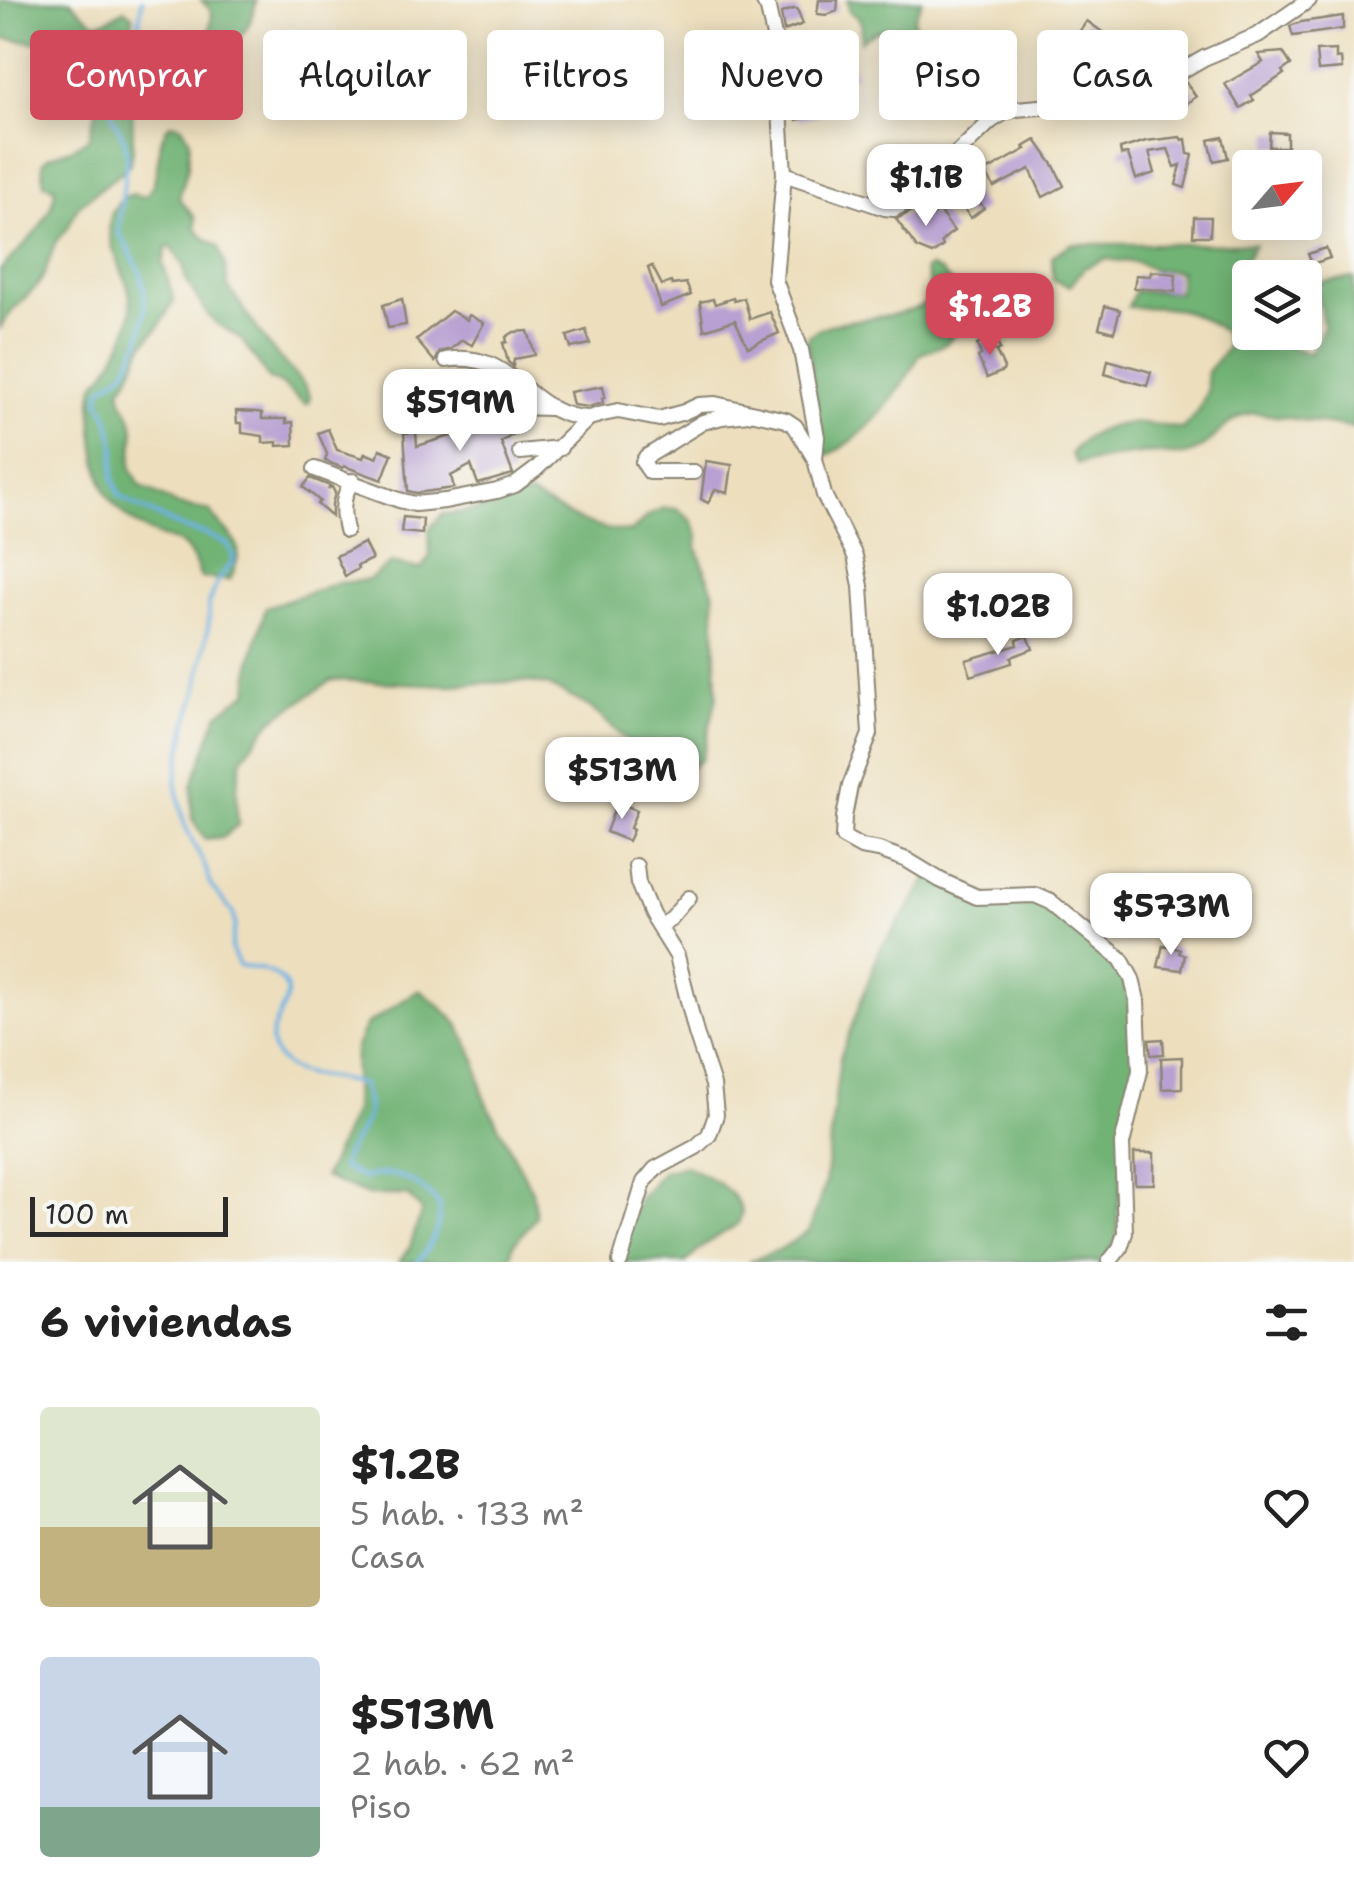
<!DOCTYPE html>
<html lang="es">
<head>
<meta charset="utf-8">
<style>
  :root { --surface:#fff; --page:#f6f6f6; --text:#222; --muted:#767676; --accent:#d1495b }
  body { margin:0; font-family:"Shantell Sans",sans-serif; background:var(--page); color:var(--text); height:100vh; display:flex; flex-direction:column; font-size:38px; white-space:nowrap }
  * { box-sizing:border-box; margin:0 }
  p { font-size:32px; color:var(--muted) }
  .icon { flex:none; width:55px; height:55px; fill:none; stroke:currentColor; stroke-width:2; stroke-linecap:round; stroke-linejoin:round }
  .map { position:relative; height:1262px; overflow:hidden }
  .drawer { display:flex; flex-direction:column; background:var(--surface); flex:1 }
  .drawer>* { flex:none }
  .top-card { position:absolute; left:30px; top:30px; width:1295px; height:90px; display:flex; gap:20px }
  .needle { width:65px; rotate:62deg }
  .fabs { position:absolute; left:1232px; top:150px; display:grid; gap:20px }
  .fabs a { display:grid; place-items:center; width:90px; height:90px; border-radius:10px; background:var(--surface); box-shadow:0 5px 25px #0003; font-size:50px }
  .scale { position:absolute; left:30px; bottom:25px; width:198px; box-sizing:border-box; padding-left:10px; border:5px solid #2b2b2b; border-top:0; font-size:28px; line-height:35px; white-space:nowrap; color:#2b2b2b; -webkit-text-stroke:8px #f6f6f2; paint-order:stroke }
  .price { position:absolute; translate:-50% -85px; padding:0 22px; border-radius:20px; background:#fff; color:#222; font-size:32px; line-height:65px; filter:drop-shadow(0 2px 5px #0008) }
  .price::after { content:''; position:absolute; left:50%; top:60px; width:30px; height:22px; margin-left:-15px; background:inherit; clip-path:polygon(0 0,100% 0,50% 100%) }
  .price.active { background:var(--accent); color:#fff }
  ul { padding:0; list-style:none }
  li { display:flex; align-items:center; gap:30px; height:250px; padding:0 40px }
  li span { display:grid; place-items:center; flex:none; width:280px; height:200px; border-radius:10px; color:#555 }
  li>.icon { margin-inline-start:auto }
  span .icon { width:120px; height:120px; fill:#fffc; stroke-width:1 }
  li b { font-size:42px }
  h2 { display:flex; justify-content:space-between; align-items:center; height:120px; padding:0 40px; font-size:42px }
  .pill { padding:0 35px; border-radius:10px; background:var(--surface); box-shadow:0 5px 25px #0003; font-size:35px; line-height:90px }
  .pill.active { background:var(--accent); color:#fff }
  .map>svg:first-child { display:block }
</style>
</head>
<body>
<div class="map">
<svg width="1354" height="1262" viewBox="0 0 1354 1262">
  <rect width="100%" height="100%" fill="#f6f6f2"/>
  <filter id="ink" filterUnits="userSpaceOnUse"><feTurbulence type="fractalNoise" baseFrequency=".01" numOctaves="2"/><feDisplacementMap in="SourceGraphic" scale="20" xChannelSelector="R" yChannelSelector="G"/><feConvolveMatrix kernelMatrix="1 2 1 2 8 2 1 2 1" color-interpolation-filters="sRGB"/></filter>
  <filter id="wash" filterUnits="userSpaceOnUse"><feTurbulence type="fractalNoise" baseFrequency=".0048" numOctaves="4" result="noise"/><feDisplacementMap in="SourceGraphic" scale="40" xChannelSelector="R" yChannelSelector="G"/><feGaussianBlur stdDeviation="2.25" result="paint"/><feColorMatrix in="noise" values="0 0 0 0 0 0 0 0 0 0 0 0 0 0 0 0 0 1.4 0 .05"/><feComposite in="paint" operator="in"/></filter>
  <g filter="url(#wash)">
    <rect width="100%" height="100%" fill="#eddfbe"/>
    <g fill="#71b274" stroke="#4e6e50" stroke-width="2.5">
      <path d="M 0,0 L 71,0 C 93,24 96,31 124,9 L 133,16 L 131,41 L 133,148 L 129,166 L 78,206 L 67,229 L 55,243 L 45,273 L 38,285 L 12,311 L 0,328 L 0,270 C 22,247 54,220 55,187 L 44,184 C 39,156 46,157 68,150 C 75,148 83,142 89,138 C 95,114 106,86 97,62 L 68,46 L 0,38 Z"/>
      <path d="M 201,0 L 256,0 C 252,26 243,34 227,53 L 233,86 L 228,98 L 223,100 L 217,99 L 215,94 L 217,75 L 208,45 L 212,14 L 209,8 Z"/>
      <path d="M 847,0 L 922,0 L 914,19 L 916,27 C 895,25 877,27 861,41 L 862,27 L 859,18 L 850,12 Z"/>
      <path d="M 172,123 L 182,126 L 190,140 L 188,167 L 179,198 L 195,218 L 196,228 L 203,237 L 218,246 L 224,261 L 228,287 L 270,347 L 305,386 L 310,397 L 309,403 L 305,404 L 282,385 L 269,379 L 241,339 L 215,322 L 207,314 L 186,280 L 183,265 L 171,247 L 167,247 L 163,263 L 174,301 L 157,329 L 143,345 L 127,381 L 120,389 L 122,400 L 132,419 L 134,429 L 131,468 L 140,485 L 178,505 L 210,511 C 232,544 249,537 230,580 L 201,578 C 196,566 193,554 183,545 C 176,540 170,540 162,537 C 141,530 121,515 108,496 C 97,482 87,402 95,385 C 97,380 102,377 105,373 C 116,357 130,330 131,311 C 134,279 102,248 111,216 C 113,208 119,203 124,197 L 134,194 L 145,197 C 164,178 153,136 172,123 Z"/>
      <path d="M 1072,244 L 1255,244 L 1238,272 L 1237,291 L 1250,301 L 1250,332 L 1261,333 L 1263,337 L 1310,354 L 1324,327 L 1315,283 L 1354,278 L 1354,428 L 1256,413 C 1226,414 1216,445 1189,454 C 1177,458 1162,453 1149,453 C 1126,454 1101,461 1077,464 L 1071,454 C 1083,434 1111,424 1134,423 C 1149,422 1167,427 1182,429 L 1198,412 L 1207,391 L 1207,372 L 1227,348 L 1224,332 C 1186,305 1173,308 1128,307 L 1135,291 L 1179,292 L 1179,271 L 1155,270 L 1138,263 L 1105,259 L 1084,268 L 1070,286 L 1053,280 L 1052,256 Z"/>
      <path d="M 930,267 L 940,271 L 965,297 L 965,303 L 957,317 L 955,333 L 946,344 L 920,354 C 902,390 865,440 827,455 L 822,448 L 807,337 C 835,311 897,326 932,299 L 933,294 L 925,270 Z"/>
      <path d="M 528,494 C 561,512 593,531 631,532 L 648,516 L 664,508 L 678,509 L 692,521 L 698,536 L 697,548 L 714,594 L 717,696 L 702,759 L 692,767 L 656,777 L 630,767 L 629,742 L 590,707 L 547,685 L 523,681 L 449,685 L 332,680 L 272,720 L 242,758 L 237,787 L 237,813 L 239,824 L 223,837 L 205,839 L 192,819 L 192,785 L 218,714 L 248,692 L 251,661 L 266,607 L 338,583 L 369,580 L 391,563 L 421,569 L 430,556 L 429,529 L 443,514 C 473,512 501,506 528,494 Z"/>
      <polygon points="929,876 1002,901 1033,903 1049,908 1110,953 1121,969 1132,1016 1136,1068 1118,1209 1117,1240 1103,1262 748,1262 779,1250 809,1231 825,1184 840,1058 880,949 910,907"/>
      <polygon points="419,990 440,1006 458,1024 476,1060 483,1096 532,1191 536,1217 513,1245 510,1262 399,1262 410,1247 422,1210 407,1195 368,1195 324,1177 354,1111 355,1049 366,1025"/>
      <path d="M 685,1165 C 707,1177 733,1186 742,1212 L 738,1224 L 707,1243 L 686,1262 L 618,1262 L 638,1200 L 663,1171 Z"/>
    </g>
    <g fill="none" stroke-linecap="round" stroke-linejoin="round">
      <path stroke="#6eb2e4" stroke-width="4" d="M 142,0 L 135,54 L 119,72 L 110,101 L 113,118 L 125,140 L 127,158 L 118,231 L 140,271 L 144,289 L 145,313 L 139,343 L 125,371 L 101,389 L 99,400 L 108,417 L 115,447 L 113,478 L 120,496 L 136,506 L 186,529 L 205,534 L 227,544 L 233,555 L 233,562 L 218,580 L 209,604 L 209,622 L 197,691 L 187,722 L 176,782 L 184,823 L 206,869 L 211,886 L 233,913 L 235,925 L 231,949 L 239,965 C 251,969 263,967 275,975 C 315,999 240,1032 288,1067 C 302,1078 343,1077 362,1085 C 365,1094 369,1102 368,1111 C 365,1132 345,1146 342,1167 L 363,1178 C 394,1167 421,1182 440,1206 C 440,1229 431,1244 418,1262"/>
    </g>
    <g id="blocks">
      <g fill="#b8a0d2">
        <polygon points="819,0 838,0 837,11 827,15 817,14"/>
        <polygon points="793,9 797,9 803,24 784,31 781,13"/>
        <polygon points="1343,16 1343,29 1293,36 1290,26 1301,22"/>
        <polygon points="1087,21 1108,36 1097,50 1077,35"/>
        <polygon points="804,43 815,65 848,54 856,76 837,82 835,76 811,82 818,115 797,120 793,101 790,102 789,76 800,73 788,51"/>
        <polygon points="1336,50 1336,59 1341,58 1342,69 1318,71 1316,51"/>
        <polygon points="1283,52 1291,65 1282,71 1284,74 1251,96 1254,100 1240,108 1225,84 1263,62 1258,54"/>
        <polygon points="1186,82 1196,97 1175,111 1165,96"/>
        <polygon points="1270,132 1287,133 1287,147 1269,147"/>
        <polygon points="1180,137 1182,140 1186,139 1188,154 1193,155 1185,188 1176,185 1181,165 1175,167 1168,149 1149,152 1155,173 1136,179 1128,154 1121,155 1120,149 1146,141"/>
        <polygon points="1223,137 1228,158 1214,161 1209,140"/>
        <polygon points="1036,140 1054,166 1064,186 1043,197 1030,169 994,187 985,172 1026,149 1024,147"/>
        <polygon points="964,190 967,194 971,191 984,208 971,218 955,197"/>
        <polygon points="921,203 931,216 939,211 954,231 946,237 941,242 943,246 932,254 917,248 896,219 909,213"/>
        <polygon points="1194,217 1211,217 1210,236 1193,236"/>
        <polygon points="1326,248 1330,258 1312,264 1308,254"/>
        <polygon points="652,266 662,285 671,282 672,285 686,283 691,295 661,307 648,268"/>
        <polygon points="1151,271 1176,274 1175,292 1134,288 1136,275 1150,276"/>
        <polygon points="733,298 734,301 744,298 750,319 770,312 779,333 748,347 735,320 704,330 700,302 713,299 715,304"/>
        <polygon points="402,299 406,325 388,328 383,305"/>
        <polygon points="1105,306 1120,310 1114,332 1099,328"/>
        <polygon points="451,311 467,320 469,315 484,323 472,345 462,340 451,349 440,352 435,362 416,340"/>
        <polygon points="586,330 590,344 571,348 567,336"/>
        <polygon points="528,331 535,355 514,359 513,366 508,362 503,343 507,342 506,337 514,332"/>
        <polygon points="995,337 1000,349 996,351 1004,368 1003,371 987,378 978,357 981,355 977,345"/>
        <polygon points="1108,360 1151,372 1147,386 1105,374"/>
        <polygon points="471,372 485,374 511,392 451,396 450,379 471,378"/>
        <polygon points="603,386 605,397 602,398 603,403 588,407 573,405 570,392"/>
        <polygon points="236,411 257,412 262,413 262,419 286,419 286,423 293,422 294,445 277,446 277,442 263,443 263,436 242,433 242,423 237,423"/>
        <polygon points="468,415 512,418 519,431 501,442 513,474 478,484 471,465 451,476 454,488 416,493 408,491 404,433 416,432 417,446 461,433 455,421"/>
        <polygon points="328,429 337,450 363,458 365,453 377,458 380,449 392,454 382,480 344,466 343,468 325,461 327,454 318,433"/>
        <polygon points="706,461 732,465 728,493 715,490 708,503 701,499"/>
        <polygon points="310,478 330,486 329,488 332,487 335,493 332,504 332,517 317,504 320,501 303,487"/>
        <polygon points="403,517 423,519 422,534 401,532"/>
        <polygon points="364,543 372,559 357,566 358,569 345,576 336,556"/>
        <polygon points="1028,636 1033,649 1011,657 1012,663 971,676 966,660 1018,645 1017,640"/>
        <polygon points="617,802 637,810 630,828 633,830 628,841 606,832"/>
        <polygon points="1163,945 1180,949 1179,953 1185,955 1182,970 1158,967"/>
        <polygon points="1163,1039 1164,1054 1151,1055 1149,1040"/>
        <polygon points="1182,1057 1182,1088 1162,1089 1161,1058"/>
        <polygon points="1134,1153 1154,1153 1154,1184 1135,1184"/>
      </g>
    </g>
  </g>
  <g filter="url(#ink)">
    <use href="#blocks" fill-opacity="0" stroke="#8c8574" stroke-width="2.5"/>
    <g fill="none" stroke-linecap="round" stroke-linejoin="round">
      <g stroke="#8c8574" stroke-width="18">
        <g id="minor">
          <polyline points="763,0 768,9 776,45 784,174 775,280 801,350 817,437 815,459 824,495 855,556 861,586 870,734 850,786 844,817 843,837 861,847 879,850 907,860 940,880 977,897 1035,895 1051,902 1121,959 1132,979 1137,1000 1140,1071 1122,1144 1125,1233 1120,1248 1109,1262"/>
          <polyline points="784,174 885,208 894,209 904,204 991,121 1005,112 1016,109 1088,103 1139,91 1161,83 1204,58 1258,35 1309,0"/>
          <path d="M 446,360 C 514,348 528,418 589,418"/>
          <polyline points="474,406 550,408"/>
          <polyline points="520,452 560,448"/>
          <polyline points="315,469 399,500 415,504 445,501 497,491 515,485 535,470 589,418 603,414 618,411 659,419 684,412 699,405 715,404 786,420 795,426 815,459"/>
          <polyline points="694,472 650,472 643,462 646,457 703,422 722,417 748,414"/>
          <path d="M 346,530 C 342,513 341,496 353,481"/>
          <polyline points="660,926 671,919 689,898"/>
          <polyline points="620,1262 644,1182 655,1169 696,1147 709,1135 716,1115 713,1085 696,1033 677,956 651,914 638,883 636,866"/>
        </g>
      </g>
      <use href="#minor" stroke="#fff" stroke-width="14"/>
    </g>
  </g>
</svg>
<div class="fabs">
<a><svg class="needle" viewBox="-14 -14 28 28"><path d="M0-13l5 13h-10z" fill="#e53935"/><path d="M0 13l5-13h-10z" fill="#767676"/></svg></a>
<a><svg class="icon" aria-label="layers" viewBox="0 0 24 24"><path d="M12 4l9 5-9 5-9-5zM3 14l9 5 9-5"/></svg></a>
</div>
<div class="scale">100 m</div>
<b class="price" style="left:926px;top:229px">$1.1B</b>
<b class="price active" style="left:990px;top:358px">$1.2B</b>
<b class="price" style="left:460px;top:454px">$519M</b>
<b class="price" style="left:998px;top:658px">$1.02B</b>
<b class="price" style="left:622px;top:822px">$513M</b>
<b class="price" style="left:1171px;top:958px">$573M</b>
<div class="top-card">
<a class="pill active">Comprar</a>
<a class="pill">Alquilar</a>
<a class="pill">Filtros</a>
<a class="pill">Nuevo</a>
<a class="pill">Piso</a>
<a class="pill">Casa</a>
</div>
</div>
<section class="drawer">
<h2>6 viviendas<svg class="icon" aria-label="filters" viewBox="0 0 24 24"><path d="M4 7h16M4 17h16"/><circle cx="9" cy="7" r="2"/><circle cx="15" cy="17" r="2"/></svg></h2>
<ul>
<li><span style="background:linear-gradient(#dfe7d0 60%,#c2b280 0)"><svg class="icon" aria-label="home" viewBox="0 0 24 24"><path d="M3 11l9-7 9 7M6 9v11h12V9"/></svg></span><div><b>$1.2B</b><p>5 hab. · 133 m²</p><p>Casa</p></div><svg class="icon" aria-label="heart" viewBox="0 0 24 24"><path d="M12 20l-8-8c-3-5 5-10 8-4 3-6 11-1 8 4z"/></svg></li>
<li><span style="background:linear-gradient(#c9d6e8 75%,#7fa58c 0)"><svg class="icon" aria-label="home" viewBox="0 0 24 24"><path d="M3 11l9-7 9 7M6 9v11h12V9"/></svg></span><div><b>$513M</b><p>2 hab. · 62 m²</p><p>Piso</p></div><svg class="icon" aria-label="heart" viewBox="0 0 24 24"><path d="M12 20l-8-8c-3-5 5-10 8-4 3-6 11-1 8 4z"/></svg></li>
</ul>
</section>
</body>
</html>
